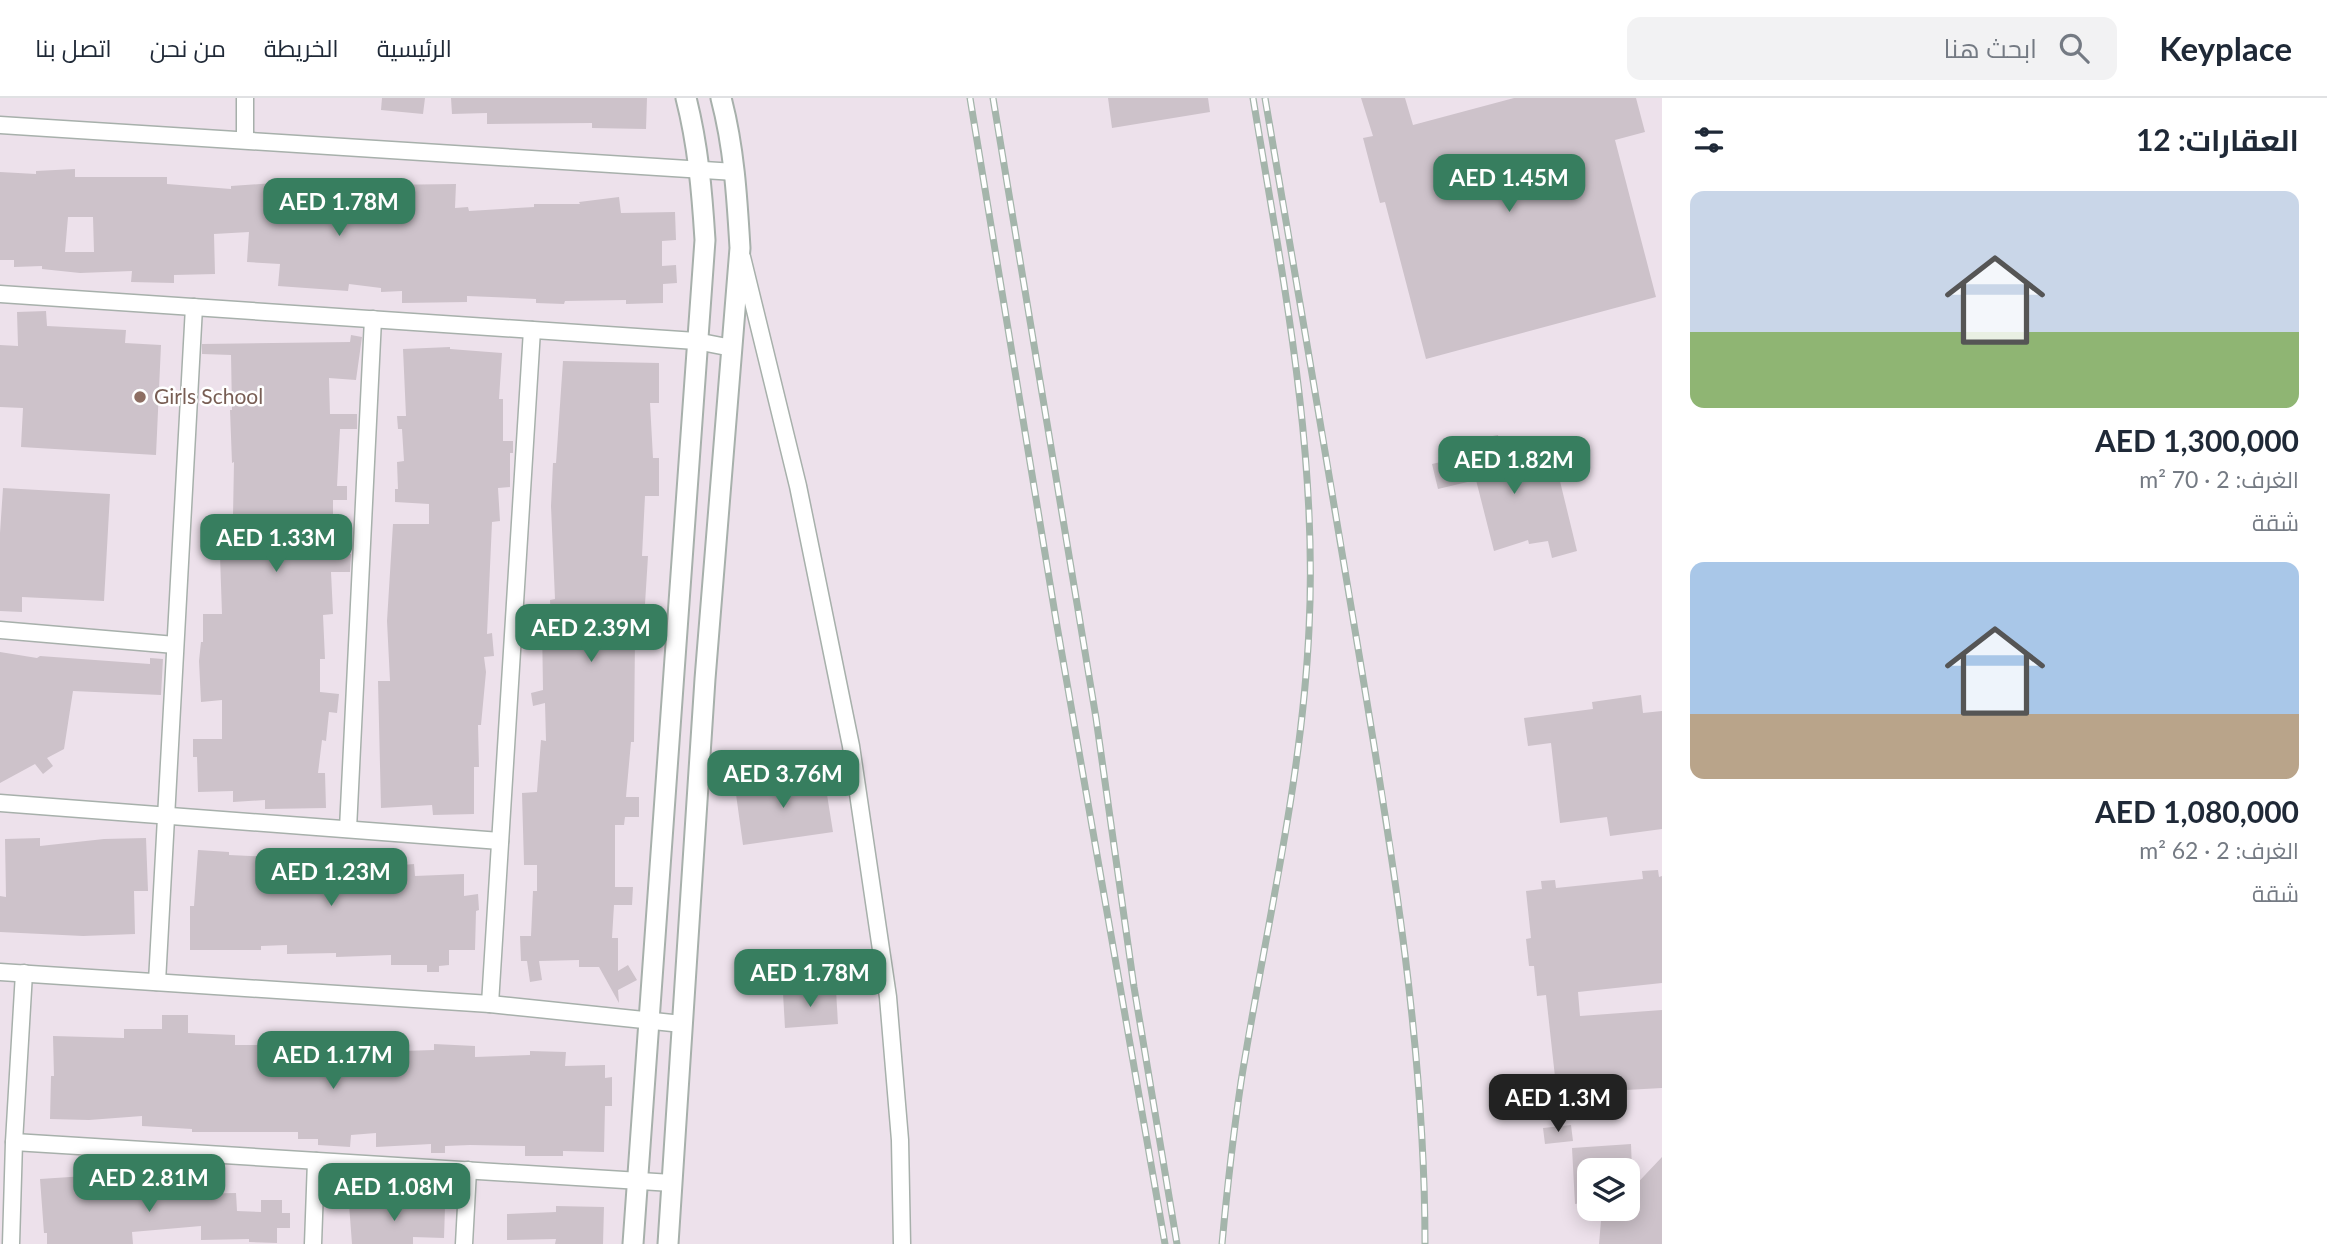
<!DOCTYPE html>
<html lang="ar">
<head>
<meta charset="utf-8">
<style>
  :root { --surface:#fff; --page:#f2f2f3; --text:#1f2937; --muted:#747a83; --line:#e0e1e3; --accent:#377e5f }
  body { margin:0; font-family:Lato,Cairo,sans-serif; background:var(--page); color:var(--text); direction:rtl; height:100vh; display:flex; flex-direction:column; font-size:26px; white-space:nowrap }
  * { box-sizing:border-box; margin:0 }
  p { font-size:23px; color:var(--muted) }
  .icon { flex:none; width:38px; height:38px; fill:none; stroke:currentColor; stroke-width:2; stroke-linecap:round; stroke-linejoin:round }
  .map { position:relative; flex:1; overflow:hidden; direction:ltr }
  .details { display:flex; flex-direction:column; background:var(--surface); width:665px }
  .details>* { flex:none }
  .buttons { position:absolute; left:1577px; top:1060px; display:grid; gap:14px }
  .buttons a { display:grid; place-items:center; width:63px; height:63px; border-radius:14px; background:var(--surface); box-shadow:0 4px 18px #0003; font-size:35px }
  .price { position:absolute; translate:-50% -60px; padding:0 16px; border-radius:14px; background:var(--accent); color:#fff; font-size:23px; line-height:46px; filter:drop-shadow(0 2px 4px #0008) }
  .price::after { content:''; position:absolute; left:50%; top:42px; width:21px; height:16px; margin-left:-10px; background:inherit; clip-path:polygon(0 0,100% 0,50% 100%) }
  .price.active { background:#222; color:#fff }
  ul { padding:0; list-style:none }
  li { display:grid; align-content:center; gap:14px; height:371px; padding:0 28px }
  li span { display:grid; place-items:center; height:217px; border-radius:14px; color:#555 }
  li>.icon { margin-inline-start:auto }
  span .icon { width:126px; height:126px; fill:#fffc; stroke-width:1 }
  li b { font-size:30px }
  h2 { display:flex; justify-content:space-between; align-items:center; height:84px; padding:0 28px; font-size:30px }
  header { display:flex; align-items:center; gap:42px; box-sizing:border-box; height:98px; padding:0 35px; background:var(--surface); border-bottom:2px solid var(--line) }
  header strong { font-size:33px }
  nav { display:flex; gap:38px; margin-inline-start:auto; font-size:24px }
  .search { width:490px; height:63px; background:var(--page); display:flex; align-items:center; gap:18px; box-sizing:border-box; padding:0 24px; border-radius:14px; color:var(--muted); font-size:26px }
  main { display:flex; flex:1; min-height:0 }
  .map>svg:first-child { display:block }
</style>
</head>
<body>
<header>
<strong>Keyplace</strong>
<div class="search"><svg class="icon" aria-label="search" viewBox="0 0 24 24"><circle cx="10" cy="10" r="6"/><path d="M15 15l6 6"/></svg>ابحث هنا</div>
<nav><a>الرئيسية</a><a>الخريطة</a><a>من نحن</a><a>اتصل بنا</a></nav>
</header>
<main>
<section class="details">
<h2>العقارات: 12<svg class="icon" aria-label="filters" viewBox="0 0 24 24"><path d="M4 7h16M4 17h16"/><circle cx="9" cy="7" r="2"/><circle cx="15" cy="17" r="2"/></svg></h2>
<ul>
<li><span style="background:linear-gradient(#c9d6e8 65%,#8fb573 0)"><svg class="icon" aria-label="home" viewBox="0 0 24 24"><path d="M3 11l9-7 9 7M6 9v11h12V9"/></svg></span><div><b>AED 1,300,000</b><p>الغرف: 2 · 70 m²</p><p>شقة</p></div></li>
<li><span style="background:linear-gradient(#a9c7e8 70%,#b9a48a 0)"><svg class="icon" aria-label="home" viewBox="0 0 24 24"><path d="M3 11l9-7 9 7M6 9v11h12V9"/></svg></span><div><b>AED 1,080,000</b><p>الغرف: 2 · 62 m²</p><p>شقة</p></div></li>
</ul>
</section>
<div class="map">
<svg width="1662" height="1146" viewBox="0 0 1662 1146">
  <rect width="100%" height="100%" fill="#ede1eb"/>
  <g fill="#cdc2ca" fill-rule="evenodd">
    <polygon points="382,0 425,0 423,16 381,12"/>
    <polygon points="451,0 647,0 646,31 592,30 592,25 487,26 487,15 452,16"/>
    <polygon points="1108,0 1208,0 1210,14 1112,30"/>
    <polygon points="1361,0 1405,0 1413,27 1514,0 1636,0 1645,34 1615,42 1656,199 1426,261 1385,104 1380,105 1363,40 1373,38"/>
    <path d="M 75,71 L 75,79 L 167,79 L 167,86 L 231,91 L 231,88 L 274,85 L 275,95 L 323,93 L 382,96 L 381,87 L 456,86 L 455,110 L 468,109 L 469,113 L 534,109 L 534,106 L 580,106 L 579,104 L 619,99 L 621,115 L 675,114 L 676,142 L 662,143 L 662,168 L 676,167 L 677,185 L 663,186 L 663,205 L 626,206 L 626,202 L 565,203 L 564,206 L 536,205 L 536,201 L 467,198 L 467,204 L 402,205 L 402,193 L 381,194 L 381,190 L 349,186 L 348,193 L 278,188 L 280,166 L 247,164 L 249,134 L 214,136 L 215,176 L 174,177 L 174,185 L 131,184 L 132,173 L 80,175 L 42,171 L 42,168 L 14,169 L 14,162 L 0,162 L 0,74 L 36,76 L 36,73 ZM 68,119 L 93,119 L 94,154 L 65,154 Z"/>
    <polygon points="46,213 47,228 126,232 125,245 161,247 156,357 21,349 23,310 0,309 0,247 18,248 17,214"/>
    <polygon points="351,237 362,239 356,282 329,280 330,316 357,316 357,331 340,331 337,388 347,388 347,402 333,402 333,426 342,426 342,456 351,456 350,474 331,474 333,516 323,517 325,561 320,561 320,594 339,596 337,615 329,614 326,643 322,642 318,675 325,675 326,710 265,711 265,702 233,704 233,693 198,694 197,659 193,659 193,641 222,641 222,602 201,604 199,563 201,544 203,544 203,516 222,516 220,458 210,458 211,418 233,418 234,364 232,365 230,312 232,312 231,257 202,256 202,246 350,244"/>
    <polygon points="450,249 450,251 502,255 499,301 503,301 503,343 513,343 513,355 510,355 510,389 498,390 500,423 492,424 487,536 492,535 494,558 484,559 486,574 481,627 478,627 479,669 474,669 474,716 433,717 432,707 381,710 378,583 390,583 387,523 393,426 429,426 429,406 395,404 395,391 398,391 397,364 404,363 402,331 398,331 397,318 406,318 403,251"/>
    <polygon points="563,263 659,265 659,305 650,305 653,360 659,360 659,398 645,398 642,458 648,458 645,506 656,506 655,520 645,519 643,540 635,539 634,644 631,644 626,699 639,699 639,719 625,719 624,727 615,727 615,789 633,789 632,807 614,807 612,840 618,840 618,873 628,867 637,882 618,892 619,905 599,869 579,869 579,862 539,863 542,882 530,884 527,863 521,863 520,838 531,838 533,793 537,793 537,767 524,767 522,695 537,694 541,642 546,643 545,605 533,608 531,595 543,592 542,526 551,526 550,502 555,501 551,408 553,365 556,365"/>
    <polygon points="1498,337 1500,350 1521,345 1527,367 1543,361 1549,377 1558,375 1577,453 1552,460 1548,443 1529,446 1528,442 1494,453 1476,382 1438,391 1432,366 1485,354 1482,340"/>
    <polygon points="3,390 110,396 104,503 22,499 22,514 0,513 0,435"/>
    <polygon points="0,554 37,560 40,558 150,566 150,560 163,561 161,597 73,593 64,651 47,660 53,668 43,676 35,666 0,685"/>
    <polygon points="1641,597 1643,615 1662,613 1662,731 1610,738 1607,719 1560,725 1551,645 1528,648 1524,620 1593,611 1592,604"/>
    <polygon points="805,678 805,681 824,678 833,734 743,747 735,689"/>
    <polygon points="40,740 40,748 104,741 146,740 148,793 134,793 135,836 83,838 0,834 0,798 6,799 5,741"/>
    <polygon points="344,751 345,760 377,761 377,769 414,766 415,778 464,776 464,798 478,796 479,812 476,813 475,852 449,852 449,867 439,868 439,874 427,874 427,867 391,867 391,857 336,859 336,855 287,856 287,847 261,848 261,852 190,852 190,808 194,808 198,752 229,754 229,757 323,761 323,752"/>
    <polygon points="1658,772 1659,779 1662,778 1662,885 1578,894 1580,918 1662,912 1662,990 1608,993 1608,991 1557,997 1546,897 1537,898 1534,868 1529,868 1526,841 1531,840 1526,793 1542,791 1541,783 1555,782 1556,790 1643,781 1642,773"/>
    <polygon points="836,892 838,926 785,930 783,895"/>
    <polygon points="162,917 188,917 188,935 235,937 235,947 273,947 273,950 339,948 339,940 372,942 371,954 434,952 434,946 475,948 475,959 530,957 530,953 566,954 565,968 605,967 605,980 612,979 612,1008 605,1008 604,1054 563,1053 563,1058 525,1058 525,1048 470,1047 445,1048 445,1055 431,1055 431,1046 376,1049 376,1035 351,1037 350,1049 318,1047 318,1041 298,1041 298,1034 192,1034 192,1031 142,1028 142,1018 89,1022 50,1021 51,978 54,978 53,938 124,940 124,931 162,931"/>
    <polygon points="1571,1027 1573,1043 1545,1046 1543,1030"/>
    <polygon points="1631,1046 1632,1073 1589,1073 1589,1104 1575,1106 1572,1050"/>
    <polygon points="1662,1059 1662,1146 1599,1146 1602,1111 1628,1111 1628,1095"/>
    <polygon points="85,1078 85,1086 143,1089 143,1092 185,1088 186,1096 236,1095 237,1113 261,1114 261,1102 282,1102 282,1115 290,1115 290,1130 277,1130 277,1145 249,1144 249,1141 201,1142 201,1128 132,1134 133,1146 47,1146 47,1135 44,1135 40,1081"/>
    <polygon points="389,1103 389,1108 445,1109 444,1140 413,1139 413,1146 352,1146 349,1106"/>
    <polygon points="556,1108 604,1109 603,1146 555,1146 556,1141 507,1142 507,1116 556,1114"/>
  </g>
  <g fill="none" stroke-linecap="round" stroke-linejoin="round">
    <g stroke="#a7b0ab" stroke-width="19">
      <g id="minor">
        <polyline points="0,27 735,74"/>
        <polyline points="245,42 245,0"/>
        <polyline points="742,159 798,388 851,648 888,899 900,1042 902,1146"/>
        <polyline points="0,196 696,243 732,250"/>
        <polyline points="0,532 175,547"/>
        <polyline points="0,705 500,743"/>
        <polyline points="348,731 373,221"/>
        <polyline points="0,874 490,906 682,926"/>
        <polyline points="157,884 194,209"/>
        <polyline points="490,906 532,232"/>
        <polyline points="14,1044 672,1085"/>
        <polyline points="11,1146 14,1044 24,875"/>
        <polyline points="313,1146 316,1063"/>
        <polyline points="464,1146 468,1072"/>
      </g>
    </g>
    <g stroke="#a7b0ab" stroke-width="23">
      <g id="tertiary">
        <path d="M 633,1146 L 705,142 C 702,94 698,47 686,0"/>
        <path d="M 668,1146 L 705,581 L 740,150 C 737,99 734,49 721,0"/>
      </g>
    </g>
    <use href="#minor" stroke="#fff" stroke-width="16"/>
    <use href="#tertiary" stroke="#fff" stroke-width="19"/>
    <g stroke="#a4b5ab" stroke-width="7">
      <g id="rail">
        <polyline points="970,0 1056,522 1165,1146"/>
        <polyline points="993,0 1096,620 1134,889 1177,1146"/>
        <path d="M 1265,0 C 1297,187 1329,375 1360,562 C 1392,755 1425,950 1425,1146"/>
        <path d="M 1222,1146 C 1227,1092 1233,1038 1241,984 C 1265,833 1302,684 1309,531 C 1318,351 1282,176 1253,0"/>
      </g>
    </g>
    <use href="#rail" stroke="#fff" stroke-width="4.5" stroke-dasharray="13" stroke-linecap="butt"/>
  </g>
  <circle fill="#8d6e63" stroke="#fff" stroke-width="2.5" cx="140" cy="299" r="7"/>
  <g text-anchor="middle" stroke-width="5" stroke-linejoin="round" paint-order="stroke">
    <g font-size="21" fill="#785e54" stroke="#fff" text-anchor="start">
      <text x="154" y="306">Girls School</text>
    </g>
  </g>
</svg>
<div class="buttons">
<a><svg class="icon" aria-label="layers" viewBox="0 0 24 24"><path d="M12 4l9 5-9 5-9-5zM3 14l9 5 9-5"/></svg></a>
</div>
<b class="price" style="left:1509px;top:116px">AED 1.45M</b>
<b class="price" style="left:339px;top:140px">AED 1.78M</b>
<b class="price" style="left:1514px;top:398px">AED 1.82M</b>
<b class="price" style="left:276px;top:476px">AED 1.33M</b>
<b class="price" style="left:591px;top:566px">AED 2.39M</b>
<b class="price" style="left:783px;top:712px">AED 3.76M</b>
<b class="price" style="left:331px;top:810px">AED 1.23M</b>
<b class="price" style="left:810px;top:911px">AED 1.78M</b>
<b class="price" style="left:333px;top:993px">AED 1.17M</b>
<b class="price active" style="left:1558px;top:1036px">AED 1.3M</b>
<b class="price" style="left:149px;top:1116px">AED 2.81M</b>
<b class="price" style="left:394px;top:1125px">AED 1.08M</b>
</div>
</main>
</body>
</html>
